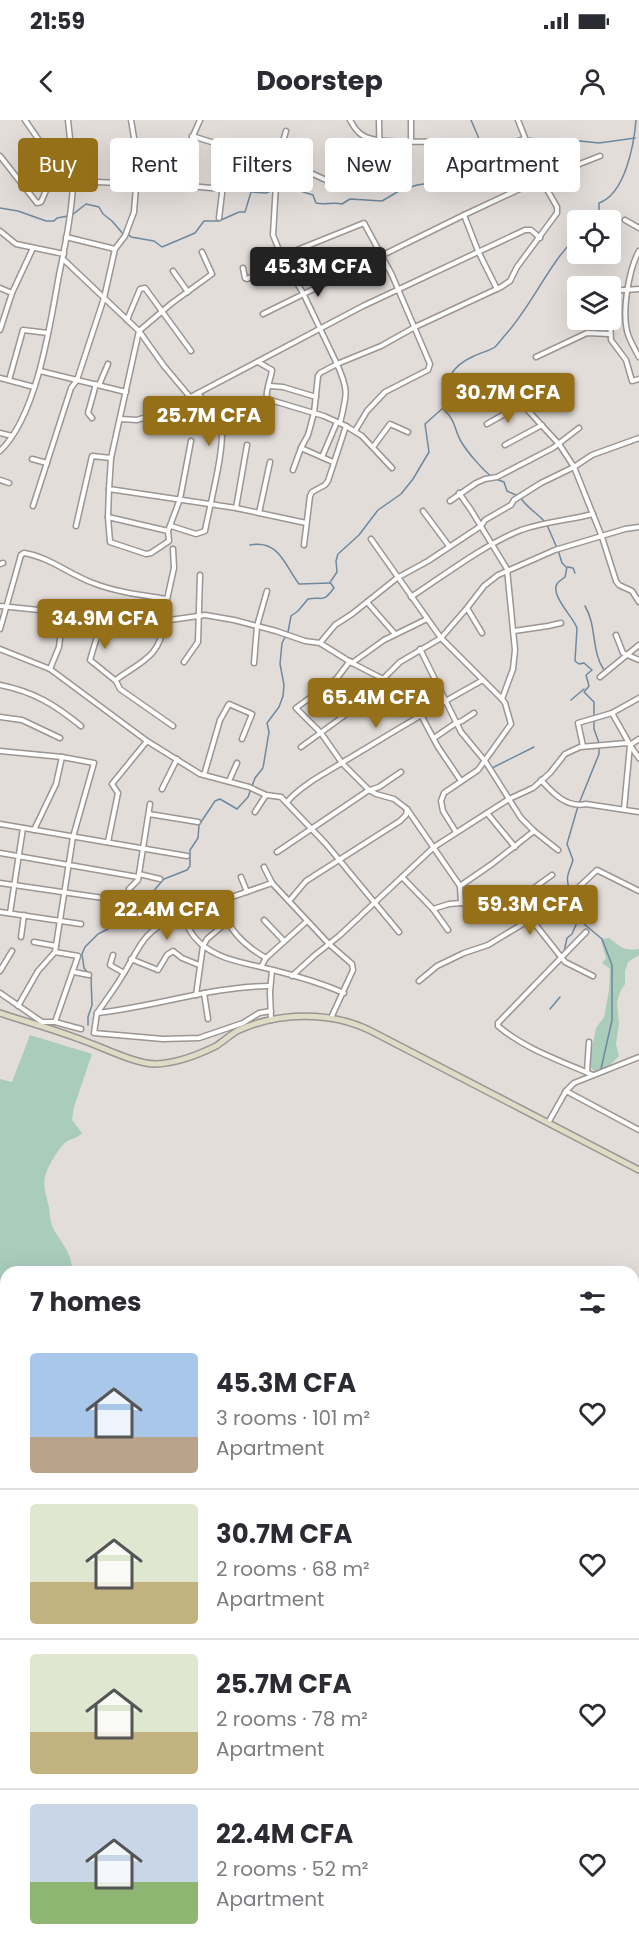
<!DOCTYPE html>
<html lang="en">
<head>
<meta charset="utf-8">
<style>
  :root { --surface:#fff; --page:#f7f7f7; --text:#2b2b33; --muted:#7c7c81; --line:#e1e1e2; --accent:#966f19 }
  body { margin:0; font-family:Poppins,sans-serif; background:var(--page); color:var(--text); height:100vh; display:flex; flex-direction:column; font-size:22px; white-space:nowrap }
  * { box-sizing:border-box; margin:0 }
  p { font-size:20px; color:var(--muted) }
  .icon { flex:none; width:33px; height:33px; fill:none; stroke:currentColor; stroke-width:2; stroke-linecap:round; stroke-linejoin:round }
  .map { position:relative; flex:1; overflow:hidden }
  .panel { position:absolute; left:0px; top:1146px; width:639px; height:684px; display:flex; flex-direction:column; background:var(--surface); border-radius:18px 18px 0 0; box-shadow:0 6px 24px #0002 }
  .panel>* { flex:none }
  .hud { position:absolute; left:18px; top:18px; width:603px; height:54px; display:flex; gap:12px }
  .fabs { position:absolute; left:567px; top:90px; display:grid; gap:12px }
  .fabs a { display:grid; place-items:center; width:54px; height:54px; border-radius:6px; background:var(--surface); box-shadow:0 6px 24px #0002; font-size:30px }
  .price { position:absolute; translate:-50% -51px; padding:0 14px; border-radius:6px; background:var(--accent); color:#fff; font-size:20px; line-height:39px; filter:drop-shadow(0 2px 3px #0008) }
  .price::after { content:''; position:absolute; left:50%; top:36px; width:18px; height:14px; margin-left:-9px; background:inherit; clip-path:polygon(0 0,100% 0,50% 100%) }
  .price.active { background:#222; color:#fff }
  ul { padding:0; list-style:none }
  li { display:flex; align-items:center; gap:18px; height:150px; padding:0 30px }
  li+li { border-top:2px solid var(--line) }
  li span { display:grid; place-items:center; flex:none; width:168px; height:120px; border-radius:6px; color:#555 }
  li>.icon { margin-inline-start:auto }
  span .icon { width:72px; height:72px; fill:#fffc; stroke-width:1 }
  li b { font-size:26px }
  h2 { display:flex; justify-content:space-between; align-items:center; height:72px; padding:0 30px; font-size:26px }
  .pill { padding:0 21px; border-radius:6px; background:var(--surface); box-shadow:0 6px 24px #0002; font-size:21px; line-height:54px }
  .pill.active { background:var(--accent); color:#fff }
  .status { display:flex; justify-content:space-between; align-items:center; height:42px; padding:0 30px; background:var(--surface); direction:ltr }
  .status svg { height:16px; fill:currentColor }
  header { display:flex; justify-content:space-between; align-items:center; height:78px; padding:0 30px; background:var(--surface); font-size:27px; font-weight:700 }
  .map>svg:first-child { display:block }
</style>
</head>
<body>
<div class="status"><b>21:59</b><svg viewBox="0 0 49 12"><path d="M0 12V9h3v3zM5 12V6h3v6zM10 12V3h3v9zM15 12V0h3v12zM26 1h20v11H26zM47 4h2v5h-2z"/></svg></div>
<header><svg class="icon" aria-label="back" viewBox="0 0 24 24"><path d="M15 5l-7 7 7 7"/></svg>Doorstep<svg class="icon" aria-label="person" viewBox="0 0 24 24"><circle cx="12" cy="8" r="4"/><path d="M4 21q1-7 8-7t8 7"/></svg></header>
<div class="map">
<svg width="639" height="1830" viewBox="0 0 639 1830">
  <rect width="100%" height="100%" fill="#e3ddda"/>
  <g fill="#a9ccbb">
    <path d="M 609,818 C 622,827 621,831 639,829 L 639,835 L 628,842 L 625,851 L 625,864 L 620,872 L 617,882 L 619,904 L 616,924 L 619,936 L 608,947 L 596,952 L 591,948 L 590,938 L 596,908 L 604,897 L 609,870 L 610,849 L 602,843 L 606,838 L 601,821 L 602,819 Z"/>
    <path d="M 30,915 L 92,934 L 74,987 L 72,1000 L 82,1013 C 77,1019 71,1018 66,1022 C 61,1026 57,1033 54,1037 C 41,1059 43,1063 49,1087 C 50,1095 50,1102 54,1110 C 62,1124 73,1134 72,1152 L 6,1152 L 6,1195 L 0,1204 L 0,959 L 12,962 Z"/>
    <polygon points="0,1227 6,1229 6,1505 0,1502 0,1386 3,1372 0,1372"/>
    <polygon points="633,1322 639,1324 639,1654 633,1663"/>
  </g>
  <g fill="none" stroke-linecap="round" stroke-linejoin="round">
    <g stroke="#6d89a0" stroke-width="1.5">
      <polyline points="526,18 567,22 580,21 599,23 635,18"/>
      <polyline points="224,23 234,25"/>
      <polyline points="481,34 491,31"/>
      <path d="M 252,72 L 266,73 L 284,66 L 313,75 L 316,83 C 325,85 333,82 342,84 L 350,79 L 382,81 L 399,71 L 417,65 L 451,60 L 461,56 L 464,49 L 479,39 L 480,21 L 471,0"/>
      <polyline points="0,88 18,91 46,101 54,101 57,98 68,96"/>
      <polyline points="72,95 86,84 99,87 103,94 112,101 124,115"/>
      <path d="M 594,100 L 599,96 L 599,83 C 625,74 634,25 636,0"/>
      <polyline points="128,114 131,117 154,121 162,127 195,113 204,101 219,101 239,92 245,92 251,72 249,63"/>
      <path d="M 443,289 C 457,301 454,311 462,323 C 468,333 483,350 492,357"/>
      <polyline points="496,359 504,362 507,371 518,376"/>
      <path d="M 520,377 C 527,388 536,392 544,401"/>
      <polyline points="547,405 557,428"/>
      <path d="M 250,425 C 279,419 285,446 299,464 L 330,463"/>
      <polyline points="558,430 562,443 566,447"/>
      <path d="M 567,447 L 565,457 C 562,459 559,461 557,464 C 550,475 574,498 577,508 L 575,541 L 579,544 L 584,543 L 592,550 L 586,555 L 589,566 L 584,572 L 594,582 L 594,609 L 599,623 L 599,634 L 578,686 L 567,724 L 573,740 C 570,751 564,757 570,770 L 569,773 L 563,773 L 561,775 L 563,783 L 571,793 L 602,819 L 612,845 L 612,900 L 601,949"/>
      <polyline points="568,447 573,448 575,453"/>
      <path d="M 331,461 L 337,452 L 336,441 L 338,434 L 359,415 L 378,390 L 401,374 L 413,359 L 429,332 L 425,304 L 443,288 C 447,262 447,248 474,236 C 480,233 489,231 495,227 C 499,223 503,217 507,213 C 534,182 549,143 578,115"/>
      <path d="M 585,486 C 597,506 591,531 604,550"/>
      <polyline points="571,580 584,569"/>
      <polyline points="490,649 534,627"/>
      <polyline points="564,832 567,818 572,814 578,800"/>
      <path d="M 88,853 L 84,848 L 82,834 L 85,827 L 98,814 L 108,809 L 113,798 L 125,784 L 133,778 L 139,784 L 142,784 L 164,759 L 187,750 L 190,746 L 190,730 L 198,718 L 199,705 L 215,681 L 220,679 L 237,689 L 248,677 L 255,658 L 263,648 L 269,612 L 267,603 L 279,587 L 283,576 L 284,565 L 280,544 L 282,523 L 288,512 L 291,496 L 298,491 L 308,479 C 323,476 322,484 334,468 L 330,462"/>
      <polyline points="550,889 560,877"/>
      <polyline points="88,905 88,897 92,885 91,856"/>
    </g>
    <g stroke="#9b9593" stroke-width="7">
      <g id="street">
        <polyline points="25,0 54,42 52,59"/>
        <path d="M 350,0 C 354,7 358,14 366,17 C 384,24 422,21 442,22"/>
        <polyline points="379,0 380,55"/>
        <polyline points="411,0 411,21"/>
        <polyline points="192,16 231,28 278,38 326,60"/>
        <polyline points="492,30 524,19"/>
        <polyline points="0,36 37,83 41,82 51,59 73,56"/>
        <polyline points="278,38 286,11"/>
        <polyline points="283,40 276,64 273,115 283,140 303,173 337,244 320,253 318,256 314,293 308,315 301,328 293,350"/>
        <polyline points="182,41 200,0"/>
        <polyline points="73,61 190,66 222,69"/>
        <polyline points="464,95 478,131 497,169"/>
        <polyline points="219,98 224,57 231,28"/>
        <polyline points="625,100 639,108"/>
        <polyline points="0,111 16,124 64,134"/>
        <polyline points="66,117 115,129"/>
        <path d="M 639,131 C 629,149 622,190 627,211 C 629,220 635,229 639,237"/>
        <polyline points="202,132 212,154 172,183 139,211 111,338 109,369 236,388 306,403"/>
        <polyline points="282,136 364,103 392,155 430,244 428,250 385,272 367,291 355,311"/>
        <polyline points="63,139 139,211 164,246 190,277"/>
        <polyline points="243,148 245,158 247,159 283,140"/>
        <polyline points="173,151 188,172"/>
        <polyline points="0,168 12,173"/>
        <polyline points="610,171 639,169"/>
        <polyline points="263,194 464,95 541,59 600,36"/>
        <polyline points="610,197 616,170"/>
        <polyline points="127,200 140,169 145,168 191,231"/>
        <polyline points="610,200 611,220 626,240 632,261 639,259"/>
        <polyline points="0,210 12,173 33,128"/>
        <polyline points="536,237 587,213 609,214"/>
        <path d="M 258,242 L 272,250 C 271,259 265,271 267,279 L 324,296 L 346,306 L 328,361 L 325,365 L 312,372 L 310,376 L 304,425"/>
        <polyline points="40,251 126,272"/>
        <polyline points="0,258 34,267"/>
        <polyline points="9,260 23,210 48,213"/>
        <polyline points="99,265 108,244"/>
        <polyline points="270,266 283,267 316,277"/>
        <polyline points="92,298 88,293 96,264"/>
        <polyline points="120,299 137,300 164,291 363,186 525,110 531,110 540,118"/>
        <path d="M 340,303 C 347,274 349,271 337,244 L 381,226 L 415,207 L 501,167 L 510,161 L 517,147 L 557,93 L 557,87 L 541,59 L 518,0"/>
        <polyline points="487,304 522,284 559,324 574,347 602,417 616,461 619,465 632,471 639,482"/>
        <polyline points="346,306 362,316 392,348"/>
        <polyline points="221,308 238,291"/>
        <polyline points="0,313 12,316"/>
        <polyline points="505,325 542,305"/>
        <polyline points="373,327 390,304 408,312"/>
        <polyline points="301,328 333,342"/>
        <path d="M 0,331 C 37,296 50,205 59,155 C 65,127 73,88 73,60 C 73,40 70,20 68,0"/>
        <polyline points="322,337 337,302"/>
        <polyline points="32,339 47,343"/>
        <polyline points="0,360 9,363"/>
        <polyline points="109,369 108,397 168,411 180,379 191,321"/>
        <polyline points="459,373 471,390 507,449 515,530 513,549 502,579"/>
        <polyline points="450,381 476,363 485,359 497,357 553,328 579,308"/>
        <polyline points="33,386 71,268 77,260 104,178 115,129 125,116 134,92 138,41 131,0"/>
        <polyline points="236,388 247,325"/>
        <polyline points="423,391 449,426"/>
        <polyline points="259,393 270,342"/>
        <polyline points="108,397 110,422 146,434 151,433 169,421 168,411"/>
        <polyline points="76,406 92,336 111,338"/>
        <path d="M 171,406 L 196,414 L 205,411 C 209,388 226,325 221,306 L 198,273"/>
        <polyline points="371,419 441,518 502,579 505,583 511,604 478,650 444,673 441,681 443,691 456,712"/>
        <polyline points="0,444 3,443"/>
        <path d="M 411,477 C 446,454 482,426 521,410 C 544,402 569,400 593,394"/>
        <polyline points="367,482 395,514"/>
        <polyline points="0,486 156,502 205,495 234,500 276,511 305,521 320,523 352,543 384,520 427,499"/>
        <polyline points="467,488 482,513"/>
        <polyline points="101,496 99,510 90,540 116,561"/>
        <polyline points="162,502 174,448 173,429"/>
        <path d="M 164,502 C 161,536 142,541 117,559 L 116,561 L 120,569 L 173,606"/>
        <path d="M 0,509 L 21,435 L 24,433 C 49,437 69,454 93,463 C 116,472 142,475 166,479"/>
        <polyline points="514,511 548,506 561,503"/>
        <polyline points="616,515 623,533 639,540"/>
        <polyline points="320,523 335,505 352,494 397,458 428,441 481,406 485,400 511,385 514,380 541,363 574,347 592,335 639,318"/>
        <polyline points="0,529 50,549 147,621 200,654 249,667 266,675 281,677 326,724 399,812"/>
        <polyline points="420,529 461,612 485,641 521,698 534,711 558,730"/>
        <polyline points="184,542 198,522 200,455"/>
        <polyline points="254,543 257,506 267,471"/>
        <polyline points="352,543 397,566 412,578 438,627 461,661"/>
        <polyline points="50,549 59,527 62,502"/>
        <polyline points="600,557 639,525"/>
        <path d="M 0,565 C 34,572 54,584 81,606"/>
        <polyline points="612,593 629,623"/>
        <polyline points="0,597 22,600 60,618"/>
        <polyline points="434,618 456,603 462,601 474,593"/>
        <polyline points="583,626 578,603 612,593 639,578"/>
        <polyline points="301,627 370,577 383,559 400,542 441,518 467,488 484,466 498,455 555,430 625,409 639,407"/>
        <polyline points="0,631 62,637 94,643 73,717 55,832 38,851 18,886"/>
        <polyline points="204,655 220,600 229,584 252,594 242,619"/>
        <path d="M 541,660 C 553,673 566,688 586,684 L 639,692"/>
        <polyline points="229,661 237,643"/>
        <polyline points="162,669 177,639"/>
        <polyline points="369,670 376,674 394,679 407,689 460,766"/>
        <polyline points="370,670 379,667 401,652"/>
        <path d="M 287,682 C 302,664 328,652 348,639 C 393,612 437,585 483,560"/>
        <polyline points="624,689 630,625 639,619"/>
        <polyline points="255,692 266,675"/>
        <polyline points="487,693 515,727"/>
        <polyline points="149,694 198,702"/>
        <polyline points="0,704 187,736"/>
        <polyline points="34,710 56,664 62,637"/>
        <polyline points="108,722 118,673 112,664 147,621"/>
        <polyline points="277,732 369,670 342,643 321,613 296,588 337,558 350,541"/>
        <polyline points="0,733 138,757"/>
        <polyline points="264,747 272,763"/>
        <polyline points="139,754 160,759"/>
        <polyline points="241,757 247,772"/>
        <polyline points="402,757 433,789 449,784 461,783 460,766 492,744 534,711"/>
        <polyline points="0,763 117,780"/>
        <polyline points="580,766 597,750 639,771"/>
        <polyline points="129,769 138,760 150,684"/>
        <polyline points="290,780 306,761 400,701 406,695 407,689"/>
        <path d="M 217,783 C 230,809 240,823 266,838"/>
        <polyline points="461,783 505,789 520,793 531,799 565,842 593,856"/>
        <polyline points="168,787 174,797"/>
        <polyline points="433,789 448,810"/>
        <polyline points="505,789 552,755"/>
        <polyline points="0,792 81,804"/>
        <polyline points="10,793 23,708"/>
        <path d="M 183,794 C 187,805 190,814 199,822 C 219,841 248,843 273,850 C 297,856 321,863 344,873"/>
        <polyline points="264,800 283,820"/>
        <path d="M 586,812 L 498,903 L 498,906 C 525,929 561,941 593,955"/>
        <polyline points="21,817 24,795"/>
        <polyline points="34,822 56,826"/>
        <polyline points="113,835 110,845 124,853"/>
        <polyline points="131,839 158,850 167,835 173,831 182,838 199,845"/>
        <polyline points="261,847 266,838 307,801"/>
        <polyline points="0,851 12,831"/>
        <polyline points="74,852 89,855"/>
        <polyline points="292,856 315,835 339,816 434,727 509,679 533,668 550,653 565,634 580,627 627,623 629,624 639,638"/>
        <polyline points="419,861 437,846 464,833 488,825 531,799"/>
        <path d="M 270,866 C 212,866 155,887 97,893 C 106,880 116,867 124,853 C 142,823 141,815 174,797 L 272,763 L 329,824 L 352,844 L 353,850 L 331,898"/>
        <polyline points="0,873 42,902 55,902 78,836 55,832"/>
        <polyline points="204,873 208,899"/>
        <polyline points="196,875 203,826 207,819 227,802"/>
        <polyline points="97,893 94,913 163,919 199,918 243,903 259,893 271,891"/>
        <polyline points="271,900 270,872 272,850"/>
        <polyline points="55,902 81,909"/>
        <polyline points="587,952 589,922"/>
        <polyline points="566,971 639,1010"/>
        <polyline points="548,1003 566,971 574,963 639,937"/>
        <polyline points="0,1561 6,1562"/>
        <polyline points="0,1601 6,1602"/>
        <polyline points="633,1657 639,1658"/>
        <polyline points="0,1689 6,1655"/>
        <polyline points="0,1715 6,1717"/>
        <polyline points="633,1789 639,1791"/>
        <polyline points="623,1824 639,1828"/>
        <polyline points="568,1830 570,1824"/>
      </g>
    </g>
    <g stroke="#9b9593" stroke-width="8">
      <path id="secondary" d="M 0,893 C 27,902 56,910 82,920 C 102,927 135,944 156,944 C 176,943 198,935 216,926 C 224,921 231,914 239,910 C 279,892 331,891 371,911 L 639,1050"/>
    </g>
    <use href="#street" stroke="#fff" stroke-width="4"/>
    <use href="#secondary" stroke="#dfdcc6" stroke-width="5"/>
  </g>
</svg>
<div class="fabs">
<a><svg class="icon" aria-label="locate" viewBox="0 0 24 24"><circle cx="12" cy="12" r="6"/><path d="M12 2v4M12 18v4M2 12h4M18 12h4"/></svg></a>
<a><svg class="icon" aria-label="layers" viewBox="0 0 24 24"><path d="M12 4l9 5-9 5-9-5zM3 14l9 5 9-5"/></svg></a>
</div>
<b class="price active" style="left:318px;top:178px">45.3M CFA</b>
<b class="price" style="left:508px;top:304px">30.7M CFA</b>
<b class="price" style="left:209px;top:327px">25.7M CFA</b>
<b class="price" style="left:105px;top:530px">34.9M CFA</b>
<b class="price" style="left:376px;top:609px">65.4M CFA</b>
<b class="price" style="left:530px;top:816px">59.3M CFA</b>
<b class="price" style="left:167px;top:821px">22.4M CFA</b>
<div class="hud">
<a class="pill active">Buy</a>
<a class="pill">Rent</a>
<a class="pill">Filters</a>
<a class="pill">New</a>
<a class="pill">Apartment</a>
</div>
<section class="panel">
<h2>7 homes<svg class="icon" aria-label="filters" viewBox="0 0 24 24"><path d="M4 7h16M4 17h16"/><circle cx="9" cy="7" r="2"/><circle cx="15" cy="17" r="2"/></svg></h2>
<ul>
<li><span style="background:linear-gradient(#a9c7e8 70%,#b9a48a 0)"><svg class="icon" aria-label="home" viewBox="0 0 24 24"><path d="M3 11l9-7 9 7M6 9v11h12V9"/></svg></span><div><b>45.3M CFA</b><p>3 rooms · 101 m²</p><p>Apartment</p></div><svg class="icon" aria-label="heart" viewBox="0 0 24 24"><path d="M12 20l-8-8c-3-5 5-10 8-4 3-6 11-1 8 4z"/></svg></li>
<li><span style="background:linear-gradient(#dfe7d0 65%,#c2b280 0)"><svg class="icon" aria-label="home" viewBox="0 0 24 24"><path d="M3 11l9-7 9 7M6 9v11h12V9"/></svg></span><div><b>30.7M CFA</b><p>2 rooms · 68 m²</p><p>Apartment</p></div><svg class="icon" aria-label="heart" viewBox="0 0 24 24"><path d="M12 20l-8-8c-3-5 5-10 8-4 3-6 11-1 8 4z"/></svg></li>
<li><span style="background:linear-gradient(#dfe7d0 65%,#c2b280 0)"><svg class="icon" aria-label="home" viewBox="0 0 24 24"><path d="M3 11l9-7 9 7M6 9v11h12V9"/></svg></span><div><b>25.7M CFA</b><p>2 rooms · 78 m²</p><p>Apartment</p></div><svg class="icon" aria-label="heart" viewBox="0 0 24 24"><path d="M12 20l-8-8c-3-5 5-10 8-4 3-6 11-1 8 4z"/></svg></li>
<li><span style="background:linear-gradient(#c9d6e8 65%,#8fb573 0)"><svg class="icon" aria-label="home" viewBox="0 0 24 24"><path d="M3 11l9-7 9 7M6 9v11h12V9"/></svg></span><div><b>22.4M CFA</b><p>2 rooms · 52 m²</p><p>Apartment</p></div><svg class="icon" aria-label="heart" viewBox="0 0 24 24"><path d="M12 20l-8-8c-3-5 5-10 8-4 3-6 11-1 8 4z"/></svg></li>
</ul>
</section>
</div>
</body>
</html>
